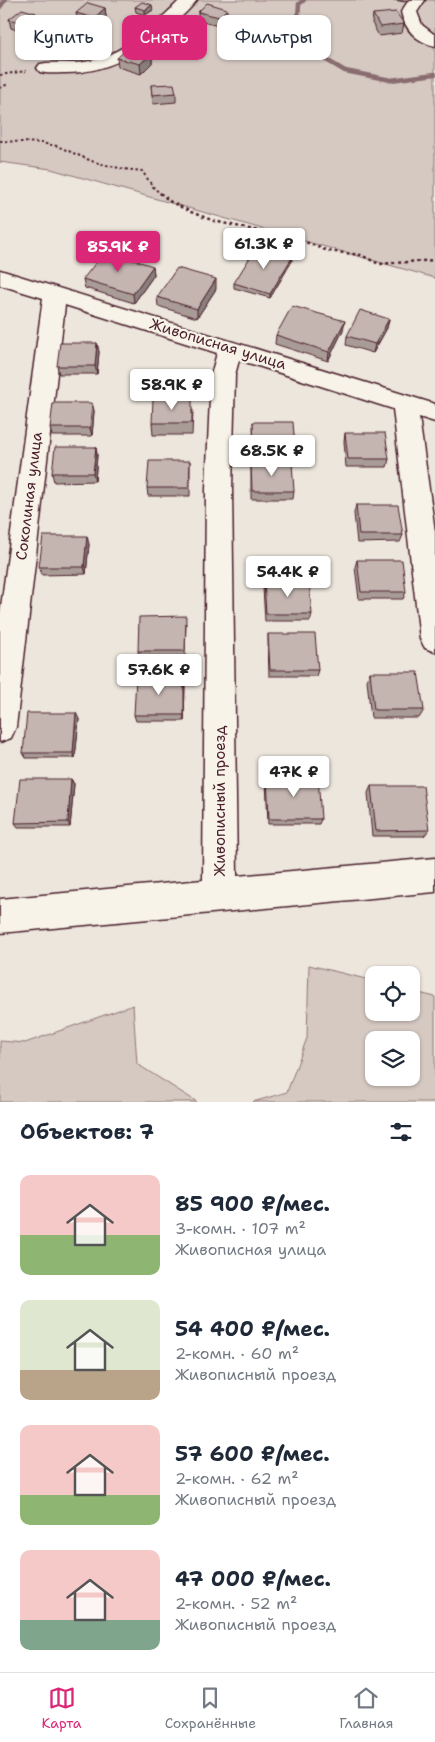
<!DOCTYPE html>
<html lang="ru">
<head>
<meta charset="utf-8">
<style>
  :root { --surface:#fff; --page:#f2f2f3; --text:#1f2937; --muted:#747a83; --line:#e0e1e3; --accent:#db2777 }
  body { margin:0; font-family:"Shantell Sans",sans-serif; background:var(--page); color:var(--text); height:100vh; display:flex; flex-direction:column; font-size:19px; white-space:nowrap }
  * { box-sizing:border-box; margin:0 }
  p { font-size:16px; color:var(--muted) }
  .icon { flex:none; width:28px; height:28px; fill:none; stroke:currentColor; stroke-width:2; stroke-linecap:round; stroke-linejoin:round }
  .map { position:relative; height:1102px; overflow:hidden }
  .panel { display:flex; flex-direction:column; background:var(--surface); flex:1 }
  .panel>* { flex:none }
  .banner { position:absolute; left:15px; top:15px; width:405px; height:45px; display:flex; gap:10px }
  .tools { position:absolute; left:365px; top:966px; display:grid; gap:10px }
  .tools a { display:grid; place-items:center; width:55px; height:55px; border-radius:10px; background:var(--surface); box-shadow:0 1px 4px #0004; font-size:25px }
  .price { position:absolute; translate:-50% -42px; padding:0 11px; border-radius:5px; background:#fff; color:#222; font-size:16px; line-height:32px; filter:drop-shadow(0 1px 2px #0008) }
  .price::after { content:''; position:absolute; left:50%; top:30px; width:15px; height:11px; margin-left:-8px; background:inherit; clip-path:polygon(0 0,100% 0,50% 100%) }
  .price.selected { background:var(--accent); color:#fff }
  ul { padding:0; list-style:none }
  li { display:flex; align-items:center; gap:15px; height:125px; padding:0 20px }
  li span { display:grid; place-items:center; flex:none; width:140px; height:100px; border-radius:10px; color:#555 }
  li>.icon { margin-inline-start:auto }
  span .icon { width:60px; height:60px; fill:#fffc; stroke-width:1 }
  li b { font-size:21px }
  h2 { display:flex; justify-content:space-between; align-items:center; height:60px; padding:0 20px; font-size:21px }
  .chip { padding:0 18px; border-radius:10px; background:var(--surface); box-shadow:0 1px 4px #0004; font-size:18px; line-height:45px }
  .chip.selected { background:var(--accent); color:#fff }
  .dock { display:flex; justify-content:space-around; align-items:center; height:70px; border-top:1px solid var(--line); background:var(--surface); font-size:14px; color:var(--muted) }
  .dock a { display:grid; justify-items:center; gap:2px }
  .dock .selected { color:var(--accent) }
  .map>svg:first-child { display:block }
</style>
</head>
<body>
<div class="map">
<svg width="435" height="1102" viewBox="0 0 435 1102">
  <rect width="100%" height="100%" fill="#ece6dd"/>
  <filter id="ink" filterUnits="userSpaceOnUse"><feTurbulence type="fractalNoise" baseFrequency=".02" numOctaves="2"/><feDisplacementMap in="SourceGraphic" scale="10" xChannelSelector="R" yChannelSelector="G"/><feConvolveMatrix kernelMatrix="1 2 1 2 8 2 1 2 1" color-interpolation-filters="sRGB"/></filter>
  <g filter="url(#ink)">
    <g fill="#d5c9c2" stroke="#907476" fill-rule="evenodd">
      <polygon points="0,0 435,0 435,278 51,169 0,162"/>
      <path d="M 309,965 L 374,981 L 374,1012 L 411,1012 L 411,991 L 435,997 L 435,1102 L 253,1102 L 287,1092 L 307,1038 ZM 374,1040 L 411,1040 L 411,1078 L 374,1078 Z"/>
      <polygon points="133,1005 137,1064 197,1102 0,1102 0,1041 25,1043"/>
    </g>
    <g fill="none" stroke-linecap="round" stroke-linejoin="round">
      <g stroke="#896c6f" stroke-width="4.5">
        <polyline points="304,0 299,4 297,29 318,55 345,71 391,80 435,74"/>
        <polyline points="0,7 5,0"/>
      </g>
      <g stroke="#4a1f2b" stroke-width="3">
        <g id="minor">
          <path d="M 180,0 L 197,0 C 191,8 183,15 176,22 C 144,52 107,74 63,73 C 55,73 47,74 40,72 L 37,68 L 40,64 L 46,63 C 59,62 72,64 84,62 C 121,57 155,25 180,0 Z"/>
          <path d="M 409,0 L 425,0 L 417,12 L 422,25 L 435,35 L 435,46 C 417,42 405,30 401,12 Z"/>
          <polygon points="0,270 435,404 435,422 419,417 435,532 435,652 425,648 420,639 393,409 239,360 235,375 232,489 237,876 435,858 435,892 0,933 0,899 203,880 206,489 211,375 217,353 65,305 16,727 11,738 0,742 0,614 43,298 0,285"/>
        </g>
      </g>
      <g stroke="#4a1f2b" stroke-width="2" stroke-dasharray="2.5 2.5" stroke-linecap="butt">
        <polyline points="0,75 26,71"/>
        <polyline points="0,88 8,84"/>
        <polyline points="0,141 41,143 57,146 94,162 123,169 142,171 154,188 161,194"/>
      </g>
      <polyline stroke="#4a1f2b" stroke-width="2.5" stroke-dasharray="3 3" stroke-linecap="butt" points="160,193 171,202 191,212 214,221 303,241 328,251 361,255 379,264 435,260"/>
      <use href="#minor" fill="#f7f3e8" fill-rule="evenodd"/>
    </g>
    <g fill="#a99c97" stroke="#4a1f2b">
      <polygon points="394,0 407,0 405,2"/>
      <polygon points="135,7 153,10 145,15 136,12"/>
      <polygon points="105,8 106,17 95,27 78,22 76,13"/>
      <polygon points="198,12 227,18 219,26 198,21"/>
      <polygon points="373,14 404,24 402,33 379,36 372,23"/>
      <polygon points="9,19 37,22 25,33 11,28"/>
      <polygon points="87,30 88,39 77,49 53,42 52,33"/>
      <polygon points="165,42 191,48 182,56 165,51"/>
      <polygon points="152,53 152,63 141,74 118,67 117,58"/>
      <polygon points="151,85 176,93 176,102 153,104"/>
      <polygon points="293,256 292,261 270,298 234,288 234,283"/>
      <polygon points="153,266 154,275 134,303 85,288 83,279"/>
      <polygon points="216,289 197,318 158,306 157,297"/>
      <polygon points="389,319 387,328 373,353 346,345 347,336"/>
      <polygon points="343,330 328,361 275,344 276,335"/>
      <polygon points="97,343 99,352 97,374 59,374 57,366"/>
      <polygon points="92,403 94,411 92,436 52,436 50,428"/>
      <polygon points="193,410 192,435 153,435 152,423"/>
      <polygon points="253,422 295,448 294,456 254,456"/>
      <polygon points="345,433 389,459 387,467 346,467 344,441"/>
      <polygon points="96,447 97,455 95,481 54,482 52,473"/>
      <polygon points="190,461 190,496 148,496 147,488"/>
      <polygon points="251,463 294,491 293,499 251,499"/>
      <polygon points="356,505 403,535 400,542 357,543 354,513"/>
      <polygon points="89,544 86,574 42,575 39,567"/>
      <polygon points="357,560 406,592 403,599 359,599 355,567"/>
      <polygon points="264,581 312,614 310,621 265,621 263,588"/>
      <polygon points="186,623 185,658 139,658 138,651"/>
      <polygon points="268,634 318,670 316,676 269,676 268,641"/>
      <polygon points="370,672 424,710 419,718 371,718 367,680"/>
      <polygon points="185,683 184,721 136,721 134,715"/>
      <polygon points="79,719 75,758 26,758 23,753"/>
      <polygon points="267,776 321,819 319,824 268,824 266,781"/>
      <polygon points="71,779 74,784 70,827 18,827 15,823"/>
      <polygon points="371,786 429,830 424,836 372,836 368,793"/>
    </g>
    <g fill="#897f7b" stroke="#4a1f2b">
      <polygon points="152,5 153,10 145,15 145,10"/>
      <polygon points="105,8 106,17 95,27 94,18"/>
      <polygon points="227,9 227,18 219,26 219,17"/>
      <polygon points="36,13 37,22 25,33 23,23"/>
      <polygon points="87,30 88,39 77,49 76,40"/>
      <polygon points="190,39 191,48 182,56 182,47"/>
      <polygon points="152,53 152,63 141,74 140,64"/>
      <polygon points="293,256 292,261 270,298 270,294"/>
      <polygon points="153,266 154,275 134,303 133,294"/>
      <polygon points="216,279 216,289 197,318 197,309"/>
      <polygon points="389,319 387,328 373,353 375,344"/>
      <polygon points="345,321 343,330 328,361 329,352"/>
      <polygon points="97,343 99,352 97,374 95,366"/>
      <polygon points="92,403 94,411 92,436 90,428"/>
      <polygon points="96,447 97,455 95,481 93,473"/>
      <polygon points="87,536 89,544 86,574 84,567"/>
      <polygon points="184,677 185,683 184,721"/>
      <polygon points="76,713 79,719 75,758 73,753"/>
      <polygon points="71,779 74,784 70,827 68,822"/>
    </g>
    <g fill="#c4b5b0" stroke="#4a1f2b">
      <polygon points="142,2 152,5 145,10 135,7"/>
      <polygon points="88,3 105,8 94,18 76,13"/>
      <polygon points="207,3 227,9 219,17 198,12"/>
      <polygon points="22,9 36,13 23,23 9,19"/>
      <polygon points="396,12 404,24 380,27 373,14"/>
      <polygon points="64,24 87,30 76,40 52,33"/>
      <polygon points="173,34 190,39 182,47 165,42"/>
      <polygon points="129,47 152,53 140,64 117,58"/>
      <polygon points="174,84 176,93 152,95 151,85"/>
      <polygon points="257,246 293,256 270,294 234,283"/>
      <polygon points="105,251 153,266 133,294 83,279"/>
      <polygon points="177,268 216,279 197,309 157,297"/>
      <polygon points="292,306 345,321 329,352 276,335"/>
      <polygon points="360,310 389,319 375,344 347,336"/>
      <polygon points="60,343 97,343 95,366 57,366"/>
      <polygon points="153,398 192,398 192,423 152,423"/>
      <polygon points="53,403 92,403 90,428 50,428"/>
      <polygon points="253,422 293,422 295,448 254,448"/>
      <polygon points="345,433 385,433 389,459 348,459"/>
      <polygon points="55,447 96,447 93,473 52,473"/>
      <polygon points="149,461 190,461 189,488 147,488"/>
      <polygon points="251,463 292,463 294,491 252,491"/>
      <polygon points="356,505 398,505 403,535 359,535"/>
      <polygon points="43,536 87,536 84,567 39,567"/>
      <polygon points="357,560 402,560 406,592 361,592"/>
      <polygon points="264,581 309,581 312,614 266,614"/>
      <polygon points="186,616 185,651 138,651 139,617"/>
      <polygon points="268,634 315,634 318,670 270,670"/>
      <polygon points="370,672 418,672 424,710 374,710"/>
      <polygon points="136,677 184,677 184,715 134,715"/>
      <polygon points="27,713 76,713 73,753 23,753"/>
      <polygon points="267,776 318,776 321,819 269,819"/>
      <polygon points="20,779 71,779 68,822 15,823"/>
      <polygon points="371,786 423,786 429,830 376,831"/>
    </g>
  </g>
  <g text-anchor="middle" stroke-width="4.5" stroke-linejoin="round" paint-order="stroke">
    <g font-size="15" fill="#4a1f2b" stroke="#f7f3e8">
      <text transform="translate(218 344) rotate(17)" y="5">Живописная улица</text>
      <text transform="translate(29 496) rotate(-83)" y="5">Соколиная улица</text>
      <text transform="translate(220 801) rotate(-90)" y="5">Живописный проезд</text>
    </g>
  </g>
</svg>
<div class="tools">
<a><svg class="icon" aria-label="locate" viewBox="0 0 24 24"><circle cx="12" cy="12" r="6"/><path d="M12 2v4M12 18v4M2 12h4M18 12h4"/></svg></a>
<a><svg class="icon" aria-label="layers" viewBox="0 0 24 24"><path d="M12 4l9 5-9 5-9-5zM3 14l9 5 9-5"/></svg></a>
</div>
<b class="price" style="left:264px;top:270px">61.3K ₽</b>
<b class="price selected" style="left:118px;top:273px">85.9K ₽</b>
<b class="price" style="left:172px;top:411px">58.9K ₽</b>
<b class="price" style="left:272px;top:477px">68.5K ₽</b>
<b class="price" style="left:288px;top:598px">54.4K ₽</b>
<b class="price" style="left:159px;top:696px">57.6K ₽</b>
<b class="price" style="left:294px;top:798px">47K ₽</b>
<div class="banner">
<a class="chip">Купить</a>
<a class="chip selected">Снять</a>
<a class="chip">Фильтры</a>
</div>
</div>
<section class="panel">
<h2>Объектов: 7<svg class="icon" aria-label="filters" viewBox="0 0 24 24"><path d="M4 7h16M4 17h16"/><circle cx="9" cy="7" r="2"/><circle cx="15" cy="17" r="2"/></svg></h2>
<ul>
<li><span style="background:linear-gradient(#f6c9c9 60%,#8fb573 0)"><svg class="icon" aria-label="home" viewBox="0 0 24 24"><path d="M3 11l9-7 9 7M6 9v11h12V9"/></svg></span><div><b>85 900 ₽/мес.</b><p>3-комн. · 107 m²</p><p>Живописная улица</p></div></li>
<li><span style="background:linear-gradient(#dfe7d0 70%,#b9a48a 0)"><svg class="icon" aria-label="home" viewBox="0 0 24 24"><path d="M3 11l9-7 9 7M6 9v11h12V9"/></svg></span><div><b>54 400 ₽/мес.</b><p>2-комн. · 60 m²</p><p>Живописный проезд</p></div></li>
<li><span style="background:linear-gradient(#f6c9c9 70%,#8fb573 0)"><svg class="icon" aria-label="home" viewBox="0 0 24 24"><path d="M3 11l9-7 9 7M6 9v11h12V9"/></svg></span><div><b>57 600 ₽/мес.</b><p>2-комн. · 62 m²</p><p>Живописный проезд</p></div></li>
<li><span style="background:linear-gradient(#f6c9c9 70%,#7fa58c 0)"><svg class="icon" aria-label="home" viewBox="0 0 24 24"><path d="M3 11l9-7 9 7M6 9v11h12V9"/></svg></span><div><b>47 000 ₽/мес.</b><p>2-комн. · 52 m²</p><p>Живописный проезд</p></div></li>
</ul>
</section>
<nav class="dock">
<a class="selected"><svg class="icon" aria-label="map" viewBox="0 0 24 24"><path d="M3 6l6-2 6 2 6-2v14l-6 2-6-2-6 2zM9 4v14M15 6v14"/></svg>Карта</a>
<a><svg class="icon" aria-label="saved" viewBox="0 0 24 24"><path d="M7 4h10v16l-5-4-5 4z"/></svg>Сохранённые</a>
<a><svg class="icon" aria-label="home" viewBox="0 0 24 24"><path d="M3 11l9-7 9 7M6 9v11h12V9"/></svg>Главная</a>
</nav>
</body>
</html>
